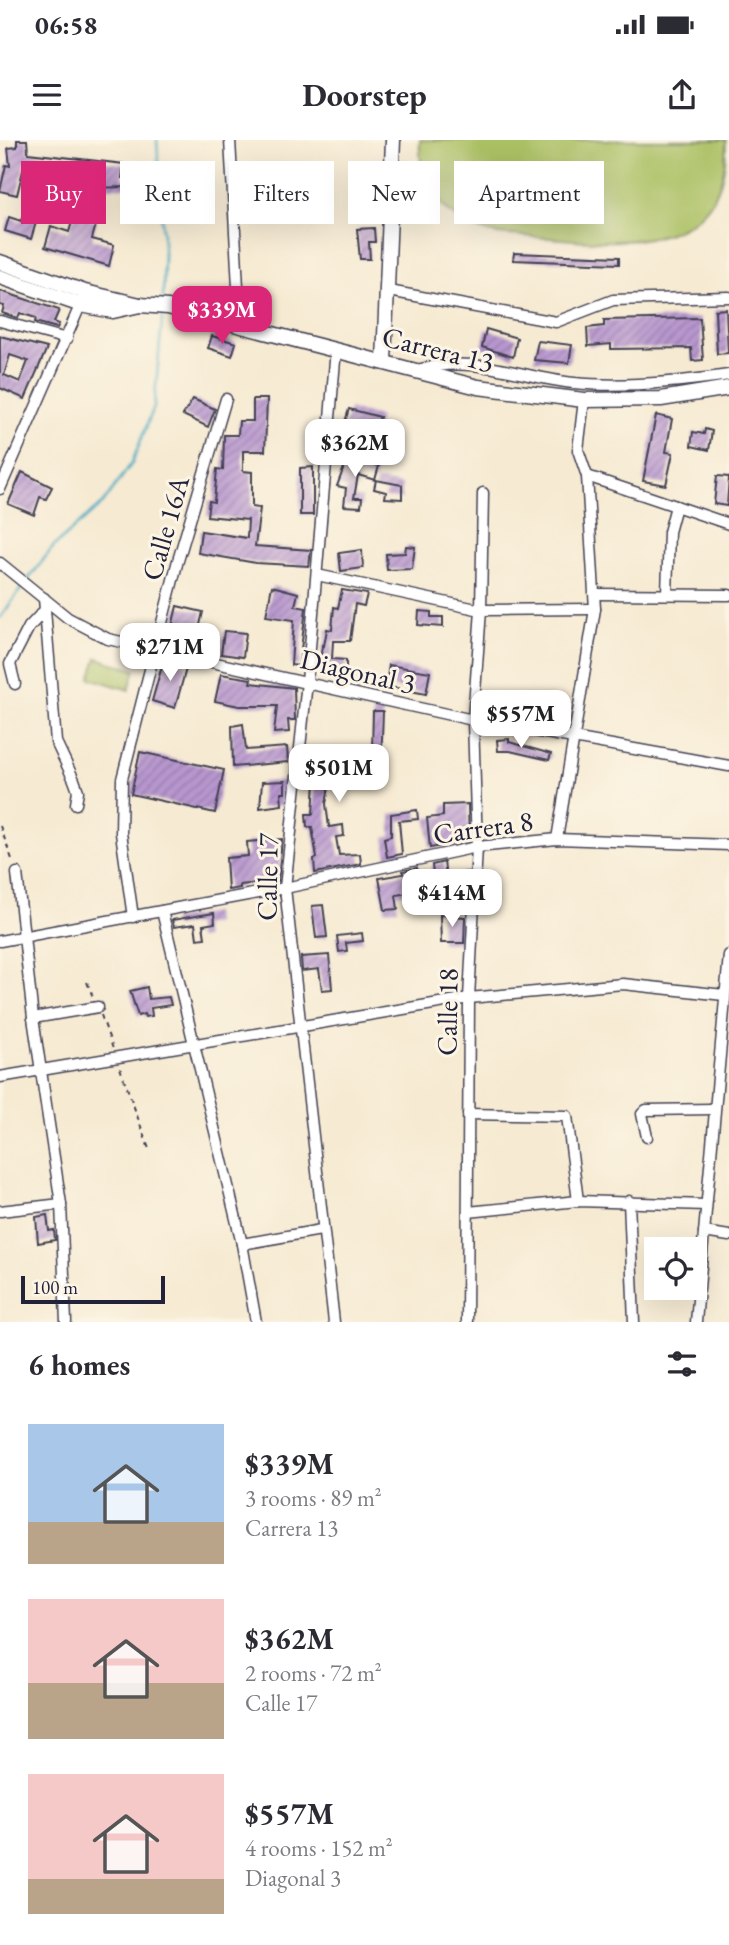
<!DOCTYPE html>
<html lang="en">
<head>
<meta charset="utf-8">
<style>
  :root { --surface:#fff; --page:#f2f2f3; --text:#2b2b33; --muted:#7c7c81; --accent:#db2777 }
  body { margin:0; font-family:"EB Garamond",serif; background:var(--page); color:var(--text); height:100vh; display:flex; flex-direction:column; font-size:26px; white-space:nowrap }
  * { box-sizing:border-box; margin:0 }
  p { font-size:23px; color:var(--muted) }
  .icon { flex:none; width:38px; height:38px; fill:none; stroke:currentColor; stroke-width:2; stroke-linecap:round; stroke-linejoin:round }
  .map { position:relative; height:1182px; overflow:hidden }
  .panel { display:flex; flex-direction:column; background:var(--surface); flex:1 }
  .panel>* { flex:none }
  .guide { position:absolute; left:21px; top:21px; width:688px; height:63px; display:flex; gap:14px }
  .fabs { position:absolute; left:644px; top:1097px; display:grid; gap:14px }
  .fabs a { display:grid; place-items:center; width:63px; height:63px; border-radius:0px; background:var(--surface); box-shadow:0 7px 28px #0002; font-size:35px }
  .scale { position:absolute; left:21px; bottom:18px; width:144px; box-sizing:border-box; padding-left:7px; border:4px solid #22223b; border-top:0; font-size:19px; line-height:24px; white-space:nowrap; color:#22223b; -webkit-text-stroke:5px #fcf5e5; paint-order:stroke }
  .price { position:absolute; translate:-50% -60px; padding:0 16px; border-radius:14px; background:#fff; color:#222; font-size:23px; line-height:46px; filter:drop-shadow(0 2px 4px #0008) }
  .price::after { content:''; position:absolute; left:50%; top:42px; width:21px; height:16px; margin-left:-10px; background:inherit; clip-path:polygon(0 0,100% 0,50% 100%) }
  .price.current { background:var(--accent); color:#fff }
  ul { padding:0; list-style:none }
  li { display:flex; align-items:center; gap:21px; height:175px; padding:0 28px }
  li span { display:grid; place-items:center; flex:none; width:196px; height:140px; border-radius:0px; color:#555 }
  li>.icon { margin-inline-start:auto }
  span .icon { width:84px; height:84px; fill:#fffc; stroke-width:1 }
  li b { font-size:30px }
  h2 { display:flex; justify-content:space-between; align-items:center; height:84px; padding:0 28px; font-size:30px }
  .chip { padding:0 24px; border-radius:0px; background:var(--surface); box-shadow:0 7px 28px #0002; font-size:24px; line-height:63px }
  .chip.current { background:var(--accent); color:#fff }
  .status { display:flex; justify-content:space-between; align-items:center; height:49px; padding:0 35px; background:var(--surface); direction:ltr }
  .status svg { height:19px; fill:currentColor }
  header { display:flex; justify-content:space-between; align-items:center; height:91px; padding:0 28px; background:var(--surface); font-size:32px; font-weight:700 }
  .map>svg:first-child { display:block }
</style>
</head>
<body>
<div class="status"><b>06:58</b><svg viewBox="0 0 49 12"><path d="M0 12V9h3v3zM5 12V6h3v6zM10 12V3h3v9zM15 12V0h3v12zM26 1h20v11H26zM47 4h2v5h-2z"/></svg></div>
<header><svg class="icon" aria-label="menu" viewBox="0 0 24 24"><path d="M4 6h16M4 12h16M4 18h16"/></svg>Doorstep<svg class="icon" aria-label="share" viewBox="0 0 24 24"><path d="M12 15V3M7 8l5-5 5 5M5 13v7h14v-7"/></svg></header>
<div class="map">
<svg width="729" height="1182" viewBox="0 0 729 1182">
  <defs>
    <pattern id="building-hatch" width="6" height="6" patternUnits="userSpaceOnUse" patternTransform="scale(1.75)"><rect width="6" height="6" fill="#b897cf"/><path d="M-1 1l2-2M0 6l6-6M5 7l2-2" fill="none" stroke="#957ba9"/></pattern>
  </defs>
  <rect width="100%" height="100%" fill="#fcf5e5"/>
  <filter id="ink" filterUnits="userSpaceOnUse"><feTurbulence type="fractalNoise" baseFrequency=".0143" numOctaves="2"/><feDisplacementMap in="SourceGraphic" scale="14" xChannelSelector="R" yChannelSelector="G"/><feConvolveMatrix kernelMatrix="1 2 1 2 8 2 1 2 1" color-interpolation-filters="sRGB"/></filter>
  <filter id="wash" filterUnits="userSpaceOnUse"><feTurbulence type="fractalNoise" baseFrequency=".00686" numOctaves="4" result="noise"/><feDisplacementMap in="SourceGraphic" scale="28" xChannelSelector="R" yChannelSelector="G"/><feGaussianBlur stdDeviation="1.57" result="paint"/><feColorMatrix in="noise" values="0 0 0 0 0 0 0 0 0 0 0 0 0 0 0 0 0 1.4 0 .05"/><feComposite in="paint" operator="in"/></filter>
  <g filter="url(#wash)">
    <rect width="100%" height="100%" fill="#f6ead2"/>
    <g fill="#aac064" stroke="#667150" stroke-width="2">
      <path d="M 420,0 L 726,0 C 729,133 587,98 507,95 C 456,91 416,52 420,0 Z"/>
      <polygon points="97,518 135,530 129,550 90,538"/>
    </g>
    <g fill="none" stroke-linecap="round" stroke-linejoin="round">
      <g stroke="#45aac4" stroke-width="2.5">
        <polyline points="157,0 164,113 163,161"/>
        <polyline points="27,441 54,406 103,363 132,323 154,267 163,171"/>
        <polyline points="0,478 23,446"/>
      </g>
    </g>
    <g id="blocks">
      <g fill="url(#building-hatch)" fill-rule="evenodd">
        <polygon points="17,0 27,0 28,13 124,24 122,38 129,38 129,47 86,48 85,55 70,51 75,27 25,22 17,55 0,51 6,25 10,26 8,8 17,7"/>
        <polygon points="76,68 84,70 82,77 97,81 92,99 114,105 109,126 45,107 51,86 69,92"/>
        <polygon points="23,75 37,79 31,99 5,91 9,77 21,81"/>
        <polygon points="374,88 375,102 369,102 370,119 360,119 357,89"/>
        <polygon points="514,113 619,117 619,124 513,120"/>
        <polygon points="0,151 59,170 54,182 59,184 57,188 35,182 36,178 20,173 18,178 2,173 4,166 0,165"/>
        <polygon points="726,169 728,213 717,214 715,170"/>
        <polygon points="700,178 703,220 692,221 691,208 611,209 611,204 588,206 587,188 604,186 604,180"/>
        <polygon points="486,189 517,198 513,217 482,207"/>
        <path d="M 0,196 L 47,208 L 25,259 L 0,248 ZM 10,215 L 28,221 L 20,242 L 4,235 Z"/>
        <polygon points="212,196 236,203 232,216 208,208"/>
        <polygon points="538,201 572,205 569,223 534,220"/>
        <polygon points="193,259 215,269 208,287 183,275"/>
        <polygon points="253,259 267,259 265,311 243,311 243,331 252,332 252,367 260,368 255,406 311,410 309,426 256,423 198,413 201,391 247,398 248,380 207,376 209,361 214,362 217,329 223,330 224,295 238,295 239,281 253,281"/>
        <polygon points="349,269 380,277 375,294 344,285"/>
        <polygon points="656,275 672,279 666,312 673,313 666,345 643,341"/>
        <polygon points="705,289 712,291 709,310 691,306 693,292 704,294"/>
        <polygon points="348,317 379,326 375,340 358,335 354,358 362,358 361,367 344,366 346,348 337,346"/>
        <polygon points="313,327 313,375 300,375 300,328"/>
        <polygon points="22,332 52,347 46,359 40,357 34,375 8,364"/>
        <polygon points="717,336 729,337 727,366 714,364"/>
        <polygon points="376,340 402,345 402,359 385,358 386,352 374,349"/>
        <polygon points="406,406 415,407 412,429 387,430 386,414 405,413"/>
        <polygon points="362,410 363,428 341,431 339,413"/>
        <polygon points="272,446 298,453 295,466 306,468 299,526 291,525 294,480 266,476"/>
        <polygon points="342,450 367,454 364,466 355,464 350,501 333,501 332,519 346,520 346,536 319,533 322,505 324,506 327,489 332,490 334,467 338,468"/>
        <polygon points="177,466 203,472 194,510 168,504"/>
        <polygon points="419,471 431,472 431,477 443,477 443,487 418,485"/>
        <polygon points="224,491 246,493 243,517 221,514"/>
        <polygon points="164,519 187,525 175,568 152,561"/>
        <polygon points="389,525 430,532 426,554 386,546"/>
        <polygon points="221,534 251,539 250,543 294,548 295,580 288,580 289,592 274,593 277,566 239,566 215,561"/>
        <polygon points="373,571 383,571 381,624 365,625 365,643 330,640 326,664 329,687 343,685 344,696 336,697 339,715 360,714 361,724 315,733 314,719 317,718 312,687 307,687 306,674 313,674 316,626 353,628 353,614 372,614"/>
        <polygon points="243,584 246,610 287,607 288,622 233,627 232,586"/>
        <polygon points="509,599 509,602 551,614 549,620 510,611 498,611 497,600"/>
        <polygon points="140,612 224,630 215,673 131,654"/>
        <polygon points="285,641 285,653 281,653 282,665 260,668 262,642"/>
        <polygon points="468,664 469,701 430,708 427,678 443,676 443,665"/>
        <polygon points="417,670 418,679 399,681 402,714 387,717 384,698 391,696 391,674"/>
        <polygon points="282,699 278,741 240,745 240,748 228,750 226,718 248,716 247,702"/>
        <polygon points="444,722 446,736 468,732 467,741 434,744 432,725"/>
        <polygon points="417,728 420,751 396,755 398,769 385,770 379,738 403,734 403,731"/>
        <polygon points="323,765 327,797 316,798 312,766"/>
        <polygon points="214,773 215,783 203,785 205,798 197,799 195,784 174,787 172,780"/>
        <polygon points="440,775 465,777 464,803 441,803"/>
        <polygon points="362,793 363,801 346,803 347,811 339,812 337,796"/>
        <polygon points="329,815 332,849 322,850 319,829 302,831 301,817"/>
        <polygon points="147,847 149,859 169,857 171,865 151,868 152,876 145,877 144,874 138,876 130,851"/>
        <polygon points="47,1075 49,1091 54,1090 55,1100 38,1103 36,1077"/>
      </g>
    </g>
  </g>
  <g filter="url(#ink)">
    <use href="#blocks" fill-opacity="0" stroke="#424052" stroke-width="2"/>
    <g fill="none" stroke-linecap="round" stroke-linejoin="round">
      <g stroke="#424052" stroke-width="13">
        <g id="minor">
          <polyline points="230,0 240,184"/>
          <polyline points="389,151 556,182 613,160 729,157"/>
          <polyline points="0,181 67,199"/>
          <path d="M 417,230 C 474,214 518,237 574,243 C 624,248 680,242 729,235"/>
          <polyline points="587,336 729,384"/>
          <polyline points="0,349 83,159"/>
          <polyline points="0,423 68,478 108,499 473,580 729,626"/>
          <polyline points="317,435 481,470 595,469"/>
          <polyline points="595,454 729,455"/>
          <polyline points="667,454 669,392 676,366"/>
          <polyline points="44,458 56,602 74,640 78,651 76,664"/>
          <polyline points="15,544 10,524 29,487 43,472"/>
          <polyline points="557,699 595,469 587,336 578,310 584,260"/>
          <polyline points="17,733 33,878 61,1064 66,1182"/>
          <polyline points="162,771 242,1104 256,1182"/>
          <polyline points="133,777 121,693 122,639 177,424 226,259"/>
          <polyline points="0,801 285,748 477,707 557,699 729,705"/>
          <polyline points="33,878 98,867"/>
          <polyline points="0,937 469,858 623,844 724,855"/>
          <polyline points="468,974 567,976 578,1061"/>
          <polyline points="647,997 642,974 646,970 714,969"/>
          <polyline points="629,1061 634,1182"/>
          <polyline points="0,1071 61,1064"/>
          <polyline points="468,1072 578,1061 706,1065"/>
          <polyline points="704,1092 729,1096"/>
          <polyline points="242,1104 321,1090"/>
          <polyline points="334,1182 285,748 307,542 336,209"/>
          <polyline points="467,1182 469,858 477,707 473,580 481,470 483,353"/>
          <polyline points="696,1182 729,815"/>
        </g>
      </g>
      <g stroke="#424052" stroke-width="17">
        <g id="tertiary">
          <polyline points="0,122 85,152 140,165"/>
          <polyline points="0,137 81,165 113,171 140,165 168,167 478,247 584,260 661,259 729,248"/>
          <polyline points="384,221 393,0"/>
        </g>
      </g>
      <g stroke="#424052" stroke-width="2" stroke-dasharray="5 5" stroke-linecap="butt">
        <polyline points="0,686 13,722"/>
        <polyline points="87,842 93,857"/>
        <polyline points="101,875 113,909"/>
        <polyline points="120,928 149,1009"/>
      </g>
      <use href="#minor" stroke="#fff" stroke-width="10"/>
      <use href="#tertiary" stroke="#fff" stroke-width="14"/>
    </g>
  </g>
  <g text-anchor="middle" stroke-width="6" stroke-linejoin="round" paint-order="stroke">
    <g font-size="28" fill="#22223b" stroke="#fcf5e5">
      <text transform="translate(438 209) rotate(14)" y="10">Carrera 13</text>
      <text transform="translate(165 388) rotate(-74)" y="10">Calle 16A</text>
      <text transform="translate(358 531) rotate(13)" y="10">Diagonal 3</text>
      <text transform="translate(483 687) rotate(-8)" y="10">Carrera 8</text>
      <text transform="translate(267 737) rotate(-89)" y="10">Calle 17</text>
      <text transform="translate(447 872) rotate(-89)" y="10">Calle 18</text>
    </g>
  </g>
</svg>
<div class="fabs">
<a><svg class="icon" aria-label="locate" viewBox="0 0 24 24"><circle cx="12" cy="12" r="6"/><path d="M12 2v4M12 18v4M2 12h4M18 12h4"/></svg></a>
</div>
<div class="scale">100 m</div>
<b class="price current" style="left:222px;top:206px">$339M</b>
<b class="price" style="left:355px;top:339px">$362M</b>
<b class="price" style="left:170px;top:543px">$271M</b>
<b class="price" style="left:521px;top:610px">$557M</b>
<b class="price" style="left:339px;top:664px">$501M</b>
<b class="price" style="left:452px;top:789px">$414M</b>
<div class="guide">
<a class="chip current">Buy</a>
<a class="chip">Rent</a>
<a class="chip">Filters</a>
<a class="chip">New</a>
<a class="chip">Apartment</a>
</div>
</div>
<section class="panel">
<h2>6 homes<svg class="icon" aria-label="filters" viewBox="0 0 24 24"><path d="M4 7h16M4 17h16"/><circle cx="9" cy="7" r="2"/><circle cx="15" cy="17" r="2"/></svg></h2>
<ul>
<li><span style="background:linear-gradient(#a9c7e8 70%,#b9a48a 0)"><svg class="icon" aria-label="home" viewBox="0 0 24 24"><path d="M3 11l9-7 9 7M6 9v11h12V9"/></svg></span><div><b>$339M</b><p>3 rooms · 89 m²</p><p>Carrera 13</p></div></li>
<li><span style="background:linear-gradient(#f6c9c9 60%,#b9a48a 0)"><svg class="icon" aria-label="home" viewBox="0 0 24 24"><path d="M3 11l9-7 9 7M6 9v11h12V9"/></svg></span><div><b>$362M</b><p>2 rooms · 72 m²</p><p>Calle 17</p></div></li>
<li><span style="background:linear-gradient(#f6c9c9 75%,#b9a48a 0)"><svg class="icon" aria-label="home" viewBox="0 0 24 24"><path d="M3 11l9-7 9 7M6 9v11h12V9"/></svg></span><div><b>$557M</b><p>4 rooms · 152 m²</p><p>Diagonal 3</p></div></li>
</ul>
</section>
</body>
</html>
